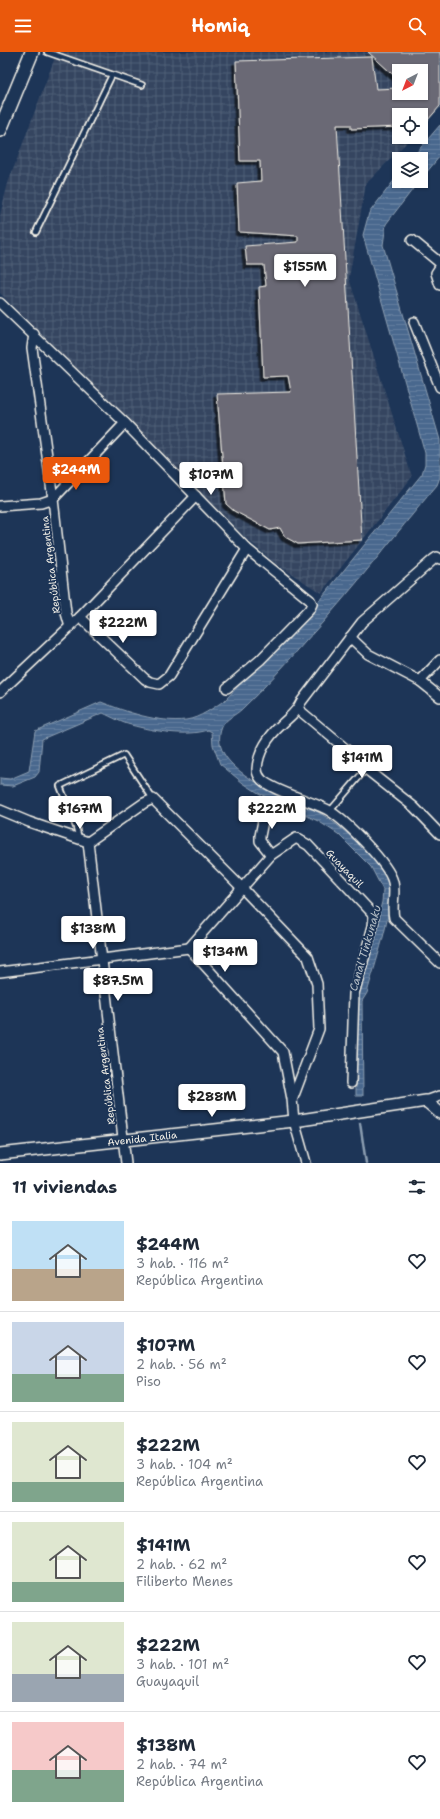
<!DOCTYPE html>
<html lang="es">
<head>
<meta charset="utf-8">
<style>
  :root { --surface:#fff; --page:#f2f2f3; --text:#1f2937; --muted:#747a83; --line:#e0e1e3; --accent:#ea580c }
  body { margin:0; font-family:"Shantell Sans",sans-serif; background:var(--page); color:var(--text); height:100vh; display:flex; flex-direction:column; font-size:15px; white-space:nowrap }
  * { box-sizing:border-box; margin:0 }
  p { font-size:13px; color:var(--muted) }
  .icon { flex:none; width:22px; height:22px; fill:none; stroke:currentColor; stroke-width:2; stroke-linecap:round; stroke-linejoin:round }
  .map { position:relative; height:1111px; overflow:hidden }
  .drawer { display:flex; flex-direction:column; background:var(--surface); flex:1 }
  .drawer>* { flex:none }
  .needle { width:26px; rotate:222deg }
  .buttons { position:absolute; left:392px; top:12px; display:grid; gap:8px }
  .buttons a { display:grid; place-items:center; width:36px; height:36px; border-radius:0px; background:var(--surface); box-shadow:0 1px 3px #0004; font-size:20px }
  .price { position:absolute; translate:-50% -34px; padding:0 9px; border-radius:4px; background:#fff; color:#222; font-size:13px; line-height:26px; filter:drop-shadow(0 1px 2px #0008) }
  .price::after { content:''; position:absolute; left:50%; top:24px; width:12px; height:9px; margin-left:-6px; background:inherit; clip-path:polygon(0 0,100% 0,50% 100%) }
  .price.on { background:var(--accent); color:#fff }
  ul { padding:0; list-style:none }
  li { display:flex; align-items:center; gap:12px; height:100px; padding:0 12px }
  li+li { border-top:1px solid var(--line) }
  li span { display:grid; place-items:center; flex:none; width:112px; height:80px; border-radius:0px; color:#555 }
  li>.icon { margin-inline-start:auto }
  span .icon { width:48px; height:48px; fill:#fffc; stroke-width:1 }
  li b { font-size:17px }
  h2 { display:flex; justify-content:space-between; align-items:center; height:48px; padding:0 12px; font-size:17px }
  header { display:flex; justify-content:space-between; align-items:center; height:52px; padding:0 12px; background:var(--accent); color:#fff; font-size:18px; font-weight:700 }
  .map>svg:first-child { display:block }
</style>
</head>
<body>
<header><svg class="icon" aria-label="menu" viewBox="0 0 24 24"><path d="M4 6h16M4 12h16M4 18h16"/></svg>Homiq<svg class="icon" aria-label="search" viewBox="0 0 24 24"><circle cx="10" cy="10" r="6"/><path d="M15 15l6 6"/></svg></header>
<div class="map">
<svg width="440" height="1111" viewBox="0 0 440 1111">
  <defs>
    <pattern id="industrial-grid" width="8" height="8" patternUnits="userSpaceOnUse"><rect width="8" height="8" fill="#344560"/><path d="M0 4h8M4 0v8" fill="none" stroke="#526077"/></pattern>
    <pattern id="water-rules" width="6" height="5" patternUnits="userSpaceOnUse"><rect width="6" height="5" fill="#49688e"/><path d="M0 2.5h6" fill="none" stroke="#647e9e"/></pattern>
    <filter id="shadow"><feDropShadow dx="-3.5" dy="3.5" stdDeviation="0" flood-color="#0009"/></filter>
  </defs>
  <rect width="100%" height="100%" fill="#1d3557"/>
  <filter id="ink" filterUnits="userSpaceOnUse"><feTurbulence type="fractalNoise" baseFrequency=".025" numOctaves="2"/><feDisplacementMap in="SourceGraphic" scale="8" xChannelSelector="R" yChannelSelector="G"/><feConvolveMatrix kernelMatrix="1 2 1 2 8 2 1 2 1" color-interpolation-filters="sRGB"/></filter>
  <g filter="url(#ink)">
    <path fill="url(#industrial-grid)" fill-rule="evenodd" d="M 57,0 L 440,0 L 440,56 L 421,76 L 421,63 L 399,63 L 399,85 L 412,85 L 366,132 L 349,226 L 412,425 L 321,541 L 275,511 L 247,487 L 0,241 L 0,163 L 8,131 ZM 399,19 L 421,19 L 421,41 L 399,41 Z"/>
    <g fill="url(#water-rules)" stroke="#8d9fb2">
      <polygon points="440,73 440,104 421,127 421,107 411,107"/>
      <path d="M 399,122 L 399,129 L 419,129 L 386,172 L 383,193 L 440,388 L 440,425 L 437,433 C 393,485 351,540 305,590 C 285,613 264,636 242,657 C 236,663 225,667 222,675 C 204,718 291,746 318,760 C 337,770 387,813 390,834 C 394,858 374,915 367,941 L 362,949 L 363,1044 L 356,1044 L 356,947 L 382,850 L 383,838 L 371,815 L 338,782 L 318,769 L 260,742 L 243,731 L 220,712 L 213,693 L 212,680 L 208,678 C 187,685 153,679 131,673 C 122,671 112,665 103,661 L 42,687 L 39,720 L 35,725 L 13,734 L 0,733 L 0,726 L 10,727 L 29,719 L 35,679 L 101,650 C 127,660 157,671 186,668 C 200,666 213,656 225,648 L 314,555 L 422,422 L 425,412 L 425,401 L 363,183 L 369,161 Z"/>
    </g>
    <g fill="none" stroke-linecap="round" stroke-linejoin="round">
      <polyline stroke="#8d9fb2" stroke-width="2.5" points="360,1071 366,1111"/>
    </g>
    <polygon fill="#6b6975" stroke="#f4f1e8" filter="url(#shadow)" points="368,0 440,0 440,54 421,76 421,63 399,63 399,75 351,77 351,73 337,73 362,488 298,492 285,485 280,476 270,478 234,459 226,452 217,342 291,340 288,324 263,325 259,235 266,234 264,213 247,213 245,194 298,190 298,184 239,180 237,131 261,129 260,109 240,109 236,9 372,5 376,37 399,36 399,41 421,41 421,19 399,19 399,28"/>
    <g fill="none" stroke-linecap="round" stroke-linejoin="round">
      <g stroke="#f4f1e8" stroke-width="8">
        <g id="service">
          <polyline points="47,0 142,33"/>
          <polyline points="36,180 112,23"/>
          <polyline points="330,759 366,717"/>
          <polyline points="79,787 76,775 60,734 124,703 153,747"/>
        </g>
      </g>
      <g stroke="#f4f1e8" stroke-width="12">
        <g id="minor">
          <polyline points="412,188 440,211"/>
          <polyline points="440,215 436,221 440,233"/>
          <polyline points="0,251 125,371 247,497 310,548 312,552 309,558 260,608 227,636"/>
          <polyline points="414,270 440,335"/>
          <polyline points="34,282 32,296 53,447 66,561 70,575"/>
          <polyline points="0,454 41,451 53,447 125,371"/>
          <path d="M 440,507 L 437,505 L 434,507 L 362,570 L 301,650 C 297,660 289,665 281,673 C 269,684 258,700 257,717 C 257,722 259,725 262,728 C 273,739 312,749 328,758 C 345,768 389,812 393,830 C 396,842 391,854 394,866 L 440,911"/>
          <polyline points="80,565 145,627 150,630 159,632 169,624 247,497"/>
          <polyline points="350,585 368,602 420,629 440,645"/>
          <polyline points="420,629 440,608"/>
          <polyline points="0,640 80,565 196,444"/>
          <polyline points="298,657 347,698 366,717 414,755 440,782"/>
          <polyline points="266,754 260,784 260,789 271,803"/>
          <polyline points="0,758 29,770 88,790 144,751 153,747 242,836 308,905 317,932 319,977 293,1046"/>
          <polyline points="88,790 126,1111"/>
          <polyline points="0,920 189,896"/>
          <polyline points="426,1049 440,1044"/>
          <polyline points="306,1111 294,1069 292,1047 283,1000 189,896 271,803 296,786 308,793 374,863 373,874 354,942 351,1031"/>
        </g>
      </g>
      <g stroke="#f4f1e8" stroke-width="14">
        <g id="tertiary">
          <path id="s1" d="M 0,1102 L 294,1069 L 426,1049 L 440,1061"/>
        </g>
      </g>
      <g stroke="#f4f1e8" stroke-width="16">
        <polyline id="secondary" points="0,78 32,0"/>
      </g>
      <use href="#service" stroke="#1d3557" stroke-width="4.5"/>
      <use href="#minor" stroke="#1d3557" stroke-width="9"/>
      <use href="#tertiary" stroke="#1d3557" stroke-width="11"/>
      <use href="#secondary" stroke="#1d3557" stroke-width="13"/>
    </g>
  </g>
  <g text-anchor="middle" stroke-width="4" stroke-linejoin="round" paint-order="stroke">
    <g font-size="10" fill="#f4f1e8" stroke="#1d3557">
      <text transform="translate(50 513) rotate(-97)" y="4">República Argentina</text>
      <text transform="translate(345 816) rotate(46)" y="4">Guayaquil</text>
      <text transform="translate(105 1024) rotate(-97)" y="4">República Argentina</text>
      <text dy="4" stroke="none"><textPath href="#s1" startOffset="143">Avenida Italia</textPath></text>
    </g>
    <g font-size="11" font-style="italic" fill="#b8c1c8" stroke="#1d3557">
      <text transform="translate(365 896) rotate(-74)" y="4">Canal Tinkunaku</text>
    </g>
  </g>
</svg>
<div class="buttons">
<a><svg class="needle" viewBox="-14 -14 28 28"><path d="M0-13l5 13h-10z" fill="#e53935"/><path d="M0 13l5-13h-10z" fill="#747a83"/></svg></a>
<a><svg class="icon" aria-label="locate" viewBox="0 0 24 24"><circle cx="12" cy="12" r="6"/><path d="M12 2v4M12 18v4M2 12h4M18 12h4"/></svg></a>
<a><svg class="icon" aria-label="layers" viewBox="0 0 24 24"><path d="M12 4l9 5-9 5-9-5zM3 14l9 5 9-5"/></svg></a>
</div>
<b class="price" style="left:305px;top:236px">$155M</b>
<b class="price on" style="left:76px;top:439px">$244M</b>
<b class="price" style="left:211px;top:444px">$107M</b>
<b class="price" style="left:123px;top:592px">$222M</b>
<b class="price" style="left:362px;top:727px">$141M</b>
<b class="price" style="left:80px;top:778px">$167M</b>
<b class="price" style="left:272px;top:778px">$222M</b>
<b class="price" style="left:93px;top:898px">$138M</b>
<b class="price" style="left:225px;top:921px">$134M</b>
<b class="price" style="left:118px;top:950px">$87.5M</b>
<b class="price" style="left:212px;top:1066px">$288M</b>
</div>
<section class="drawer">
<h2>11 viviendas<svg class="icon" aria-label="filters" viewBox="0 0 24 24"><path d="M4 7h16M4 17h16"/><circle cx="9" cy="7" r="2"/><circle cx="15" cy="17" r="2"/></svg></h2>
<ul>
<li><span style="background:linear-gradient(#bfe0f5 60%,#b9a48a 0)"><svg class="icon" aria-label="home" viewBox="0 0 24 24"><path d="M3 11l9-7 9 7M6 9v11h12V9"/></svg></span><div><b>$244M</b><p>3 hab. · 116 m²</p><p>República Argentina</p></div><svg class="icon" aria-label="heart" viewBox="0 0 24 24"><path d="M12 20l-8-8c-3-5 5-10 8-4 3-6 11-1 8 4z"/></svg></li>
<li><span style="background:linear-gradient(#c9d6e8 65%,#7fa58c 0)"><svg class="icon" aria-label="home" viewBox="0 0 24 24"><path d="M3 11l9-7 9 7M6 9v11h12V9"/></svg></span><div><b>$107M</b><p>2 hab. · 56 m²</p><p>Piso</p></div><svg class="icon" aria-label="heart" viewBox="0 0 24 24"><path d="M12 20l-8-8c-3-5 5-10 8-4 3-6 11-1 8 4z"/></svg></li>
<li><span style="background:linear-gradient(#dfe7d0 75%,#7fa58c 0)"><svg class="icon" aria-label="home" viewBox="0 0 24 24"><path d="M3 11l9-7 9 7M6 9v11h12V9"/></svg></span><div><b>$222M</b><p>3 hab. · 104 m²</p><p>República Argentina</p></div><svg class="icon" aria-label="heart" viewBox="0 0 24 24"><path d="M12 20l-8-8c-3-5 5-10 8-4 3-6 11-1 8 4z"/></svg></li>
<li><span style="background:linear-gradient(#dfe7d0 75%,#7fa58c 0)"><svg class="icon" aria-label="home" viewBox="0 0 24 24"><path d="M3 11l9-7 9 7M6 9v11h12V9"/></svg></span><div><b>$141M</b><p>2 hab. · 62 m²</p><p>Filiberto Menes</p></div><svg class="icon" aria-label="heart" viewBox="0 0 24 24"><path d="M12 20l-8-8c-3-5 5-10 8-4 3-6 11-1 8 4z"/></svg></li>
<li><span style="background:linear-gradient(#dfe7d0 65%,#9aa5b1 0)"><svg class="icon" aria-label="home" viewBox="0 0 24 24"><path d="M3 11l9-7 9 7M6 9v11h12V9"/></svg></span><div><b>$222M</b><p>3 hab. · 101 m²</p><p>Guayaquil</p></div><svg class="icon" aria-label="heart" viewBox="0 0 24 24"><path d="M12 20l-8-8c-3-5 5-10 8-4 3-6 11-1 8 4z"/></svg></li>
<li><span style="background:linear-gradient(#f6c9c9 60%,#7fa58c 0)"><svg class="icon" aria-label="home" viewBox="0 0 24 24"><path d="M3 11l9-7 9 7M6 9v11h12V9"/></svg></span><div><b>$138M</b><p>2 hab. · 74 m²</p><p>República Argentina</p></div><svg class="icon" aria-label="heart" viewBox="0 0 24 24"><path d="M12 20l-8-8c-3-5 5-10 8-4 3-6 11-1 8 4z"/></svg></li>
</ul>
</section>
</body>
</html>
